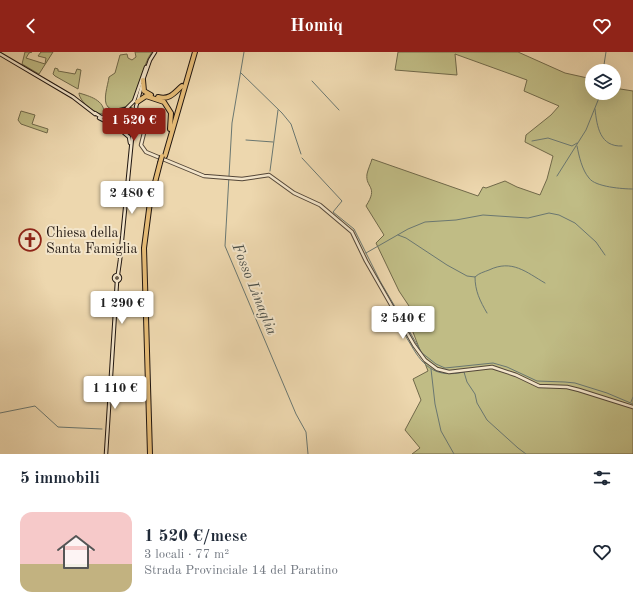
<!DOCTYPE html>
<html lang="it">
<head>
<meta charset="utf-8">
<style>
  :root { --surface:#fff; --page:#f6f6f7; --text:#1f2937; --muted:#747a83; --accent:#8f2418 }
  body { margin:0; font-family:"Old Standard TT",serif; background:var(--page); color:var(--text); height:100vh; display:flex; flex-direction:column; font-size:15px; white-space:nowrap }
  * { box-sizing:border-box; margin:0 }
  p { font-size:13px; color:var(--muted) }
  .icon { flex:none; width:22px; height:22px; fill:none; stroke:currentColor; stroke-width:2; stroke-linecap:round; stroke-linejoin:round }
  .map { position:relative; height:402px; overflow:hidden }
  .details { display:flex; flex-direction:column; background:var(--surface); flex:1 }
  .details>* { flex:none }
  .fabs { position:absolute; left:585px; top:12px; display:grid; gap:8px }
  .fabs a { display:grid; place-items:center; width:36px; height:36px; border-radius:50%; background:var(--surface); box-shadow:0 4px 16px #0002; font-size:20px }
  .price { position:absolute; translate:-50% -34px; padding:0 9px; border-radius:4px; background:#fff; color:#222; font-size:13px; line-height:26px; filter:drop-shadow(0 1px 2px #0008) }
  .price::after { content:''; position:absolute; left:50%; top:24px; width:12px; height:9px; margin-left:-6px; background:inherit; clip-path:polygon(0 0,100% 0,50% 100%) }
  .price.selected { background:var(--accent); color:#fff }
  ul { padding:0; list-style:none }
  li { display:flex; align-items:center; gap:12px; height:100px; padding:0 20px }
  li span { display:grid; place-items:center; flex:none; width:112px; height:80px; border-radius:12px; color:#555 }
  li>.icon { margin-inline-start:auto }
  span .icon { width:48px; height:48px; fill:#fffc; stroke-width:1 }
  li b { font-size:17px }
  h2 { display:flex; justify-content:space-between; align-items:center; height:48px; padding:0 20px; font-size:17px }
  header { display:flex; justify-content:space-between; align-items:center; height:52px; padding:0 20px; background:var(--accent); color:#fff; font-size:18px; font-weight:800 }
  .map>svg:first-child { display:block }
</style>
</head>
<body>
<header><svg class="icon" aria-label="back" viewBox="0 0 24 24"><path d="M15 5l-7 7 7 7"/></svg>Homiq<svg class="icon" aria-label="heart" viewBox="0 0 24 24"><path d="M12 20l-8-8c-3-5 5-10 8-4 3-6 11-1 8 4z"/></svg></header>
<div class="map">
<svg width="633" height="402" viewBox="0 0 633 402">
  <rect width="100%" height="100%" fill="#edd7ae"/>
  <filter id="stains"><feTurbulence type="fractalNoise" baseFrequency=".005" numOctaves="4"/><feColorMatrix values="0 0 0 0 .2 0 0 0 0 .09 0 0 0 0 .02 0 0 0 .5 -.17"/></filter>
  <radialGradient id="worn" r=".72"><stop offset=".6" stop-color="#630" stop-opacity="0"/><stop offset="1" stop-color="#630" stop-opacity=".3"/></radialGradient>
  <g fill="#c0bc85" stroke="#70694a">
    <polygon points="25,0 32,0 29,1 26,6 45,12 46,6 38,4 41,0 53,0 39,22 22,12"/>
    <path d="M 135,0 L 152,0 C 141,14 142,38 133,49 C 130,54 125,55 120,56 C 116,58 112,58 108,55 C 102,49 108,33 109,25 L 115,21 L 120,3 L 127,2 L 128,6 L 132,8 L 136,5 Z"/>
    <path d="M 398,0 L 518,0 L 565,21 L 592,27 L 592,41 L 614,41 L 614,36 L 633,39 L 633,402 L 412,402 L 420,396 L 405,378 L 421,348 L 413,327 L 428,319 L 411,275 L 409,254 L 399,239 L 376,191 L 384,183 L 366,154 C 379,134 365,136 367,122 C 368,117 371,111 372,107 L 478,144 L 483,135 L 486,136 L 505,129 L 517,135 L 540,143 L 547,127 L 553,104 L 525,90 L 526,83 L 551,63 L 559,54 L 524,39 L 527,28 L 455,2 L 457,23 L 395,18 Z"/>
    <polygon points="55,16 58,17 58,19 75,22 77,17 81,18 78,37 55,24 53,22"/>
    <path d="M 79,41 C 89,44 105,48 104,62 C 95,63 79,49 79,41 Z"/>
    <circle cx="128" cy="69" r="11"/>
    <polygon points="21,59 35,63 32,72 48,77 47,81 21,72 18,68"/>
  </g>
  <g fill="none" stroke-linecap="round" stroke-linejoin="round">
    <g stroke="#6a7771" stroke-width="1">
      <polyline points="244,0 232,71 225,194 296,362 306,380 308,402"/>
      <polyline points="603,19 606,0"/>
      <polyline points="241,21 282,61 291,72 301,102"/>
      <polyline points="312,29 339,58"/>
      <path d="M 595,57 C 597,75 600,95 622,94"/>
      <polyline points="246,88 273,90"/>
      <polyline points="532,89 548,86 572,94 577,91"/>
      <path d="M 577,94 C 579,104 582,118 589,126 C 595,135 623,137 633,137"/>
      <polyline points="302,106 342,149 333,160 354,177 380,229 422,301 436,312 445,316 493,311 507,315 537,329 565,330 575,331 607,341 633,352"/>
      <polyline points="270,119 278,58"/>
      <polyline points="557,124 586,78 601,41"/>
      <path d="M 398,183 L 406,186 L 447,213 L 467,224 L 475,225 C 479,221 484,220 489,218 C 512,207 526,220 545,231"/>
      <polyline points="366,201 408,177 425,170 456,168 483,163 528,166 549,161 559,163 575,171 596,190 605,203"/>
      <path d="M 475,225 C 475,239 480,249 487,261"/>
      <path d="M 403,277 C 403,281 408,288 411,293 C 424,316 437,326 464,320 L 467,330 L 475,342 L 477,351 L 487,368 L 518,396 L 526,402"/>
      <polyline points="431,317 435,352 441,379 454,402"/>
      <polyline points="631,350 633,345"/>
      <polyline points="0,361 35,354 58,375 102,377"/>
    </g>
    <g stroke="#534638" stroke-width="4.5">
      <polyline id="tertiary" points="140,68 144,81 141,93 146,100 204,124 242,127 269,123 294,141 320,153 352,180 366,209 414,293 425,308 437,317 449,320 492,315 516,323 539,334 567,335 579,338 633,355"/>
    </g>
    <g stroke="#201610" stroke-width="4.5">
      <g id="secondary">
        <polyline points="0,2 73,45 95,62"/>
        <polyline points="143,28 150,8 155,0"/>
        <polyline points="127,56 134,49 146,15"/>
        <polyline points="120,60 116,68 119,77 127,81 135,79"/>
        <path d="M 95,61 L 101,65 L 104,65 C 114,61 130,51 137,62 C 139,65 140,69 139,72 C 138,77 133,81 132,86 L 120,208 L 118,222"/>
        <polyline points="137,61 136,55 142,33"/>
        <polyline points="99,66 117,75"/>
        <polyline points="123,80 129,85 130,91"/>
        <circle cx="117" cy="226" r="3"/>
        <polyline points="106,402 117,229"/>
      </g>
    </g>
    <g stroke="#201610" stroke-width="6">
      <g id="trunk">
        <polyline points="143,28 144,39 151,43"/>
        <path d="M 158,45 C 170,48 174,41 182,34"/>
        <polyline points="137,50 146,44 164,50 171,61 170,77"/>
        <polyline points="165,104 195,0"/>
        <polyline points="150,402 144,196 150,150 160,111"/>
      </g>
    </g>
    <use href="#tertiary" stroke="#f3e5ca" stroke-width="2.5"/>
    <use href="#secondary" stroke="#f3e5ca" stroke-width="2.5"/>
    <use href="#trunk" stroke="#e6bc77" stroke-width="4"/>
    <g stroke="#201610" stroke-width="6" stroke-linecap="butt">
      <polyline id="trunk-bridge" points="160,111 162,104"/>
    </g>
    <use href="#trunk-bridge" stroke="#e6bc77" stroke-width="4"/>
  </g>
  <defs>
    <g id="church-ring" transform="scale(1.15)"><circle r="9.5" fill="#f3e5ca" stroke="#8f2418" stroke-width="1.5"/><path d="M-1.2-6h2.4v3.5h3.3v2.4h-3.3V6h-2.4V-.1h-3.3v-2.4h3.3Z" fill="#8f2418"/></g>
  </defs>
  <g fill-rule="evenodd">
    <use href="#church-ring" x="30" y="188"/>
  </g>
  <g text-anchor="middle" stroke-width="4" stroke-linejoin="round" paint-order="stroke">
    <g font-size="14" fill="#201610" stroke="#f3e5ca" text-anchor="start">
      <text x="46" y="185">Chiesa della<tspan x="46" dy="16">Santa Famiglia</tspan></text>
    </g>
    <g font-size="15" font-style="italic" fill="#4b4f49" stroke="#f3e5ca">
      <text transform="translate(255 237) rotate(68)" y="5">Fosso Linaglia</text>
    </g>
  </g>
  <rect width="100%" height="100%" filter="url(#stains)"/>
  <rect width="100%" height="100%" fill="url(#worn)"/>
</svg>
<div class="fabs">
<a><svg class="icon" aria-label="layers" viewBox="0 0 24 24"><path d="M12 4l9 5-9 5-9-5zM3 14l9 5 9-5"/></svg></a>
</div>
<b class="price selected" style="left:134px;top:90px">1 520 €</b>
<b class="price" style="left:132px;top:163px">2 480 €</b>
<b class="price" style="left:122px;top:273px">1 290 €</b>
<b class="price" style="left:403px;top:288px">2 540 €</b>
<b class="price" style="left:115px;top:358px">1 110 €</b>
</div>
<section class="details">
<h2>5 immobili<svg class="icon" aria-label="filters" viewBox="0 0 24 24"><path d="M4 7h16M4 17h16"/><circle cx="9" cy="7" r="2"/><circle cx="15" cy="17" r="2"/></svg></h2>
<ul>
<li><span style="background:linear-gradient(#f6c9c9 65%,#c2b280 0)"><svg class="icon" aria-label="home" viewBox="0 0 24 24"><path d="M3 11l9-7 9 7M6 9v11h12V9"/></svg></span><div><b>1 520 €/mese</b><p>3 locali · 77 m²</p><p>Strada Provinciale 14 del Paratino</p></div><svg class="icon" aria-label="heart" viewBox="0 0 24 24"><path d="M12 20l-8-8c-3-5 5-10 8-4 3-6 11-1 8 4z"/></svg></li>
</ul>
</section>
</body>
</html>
